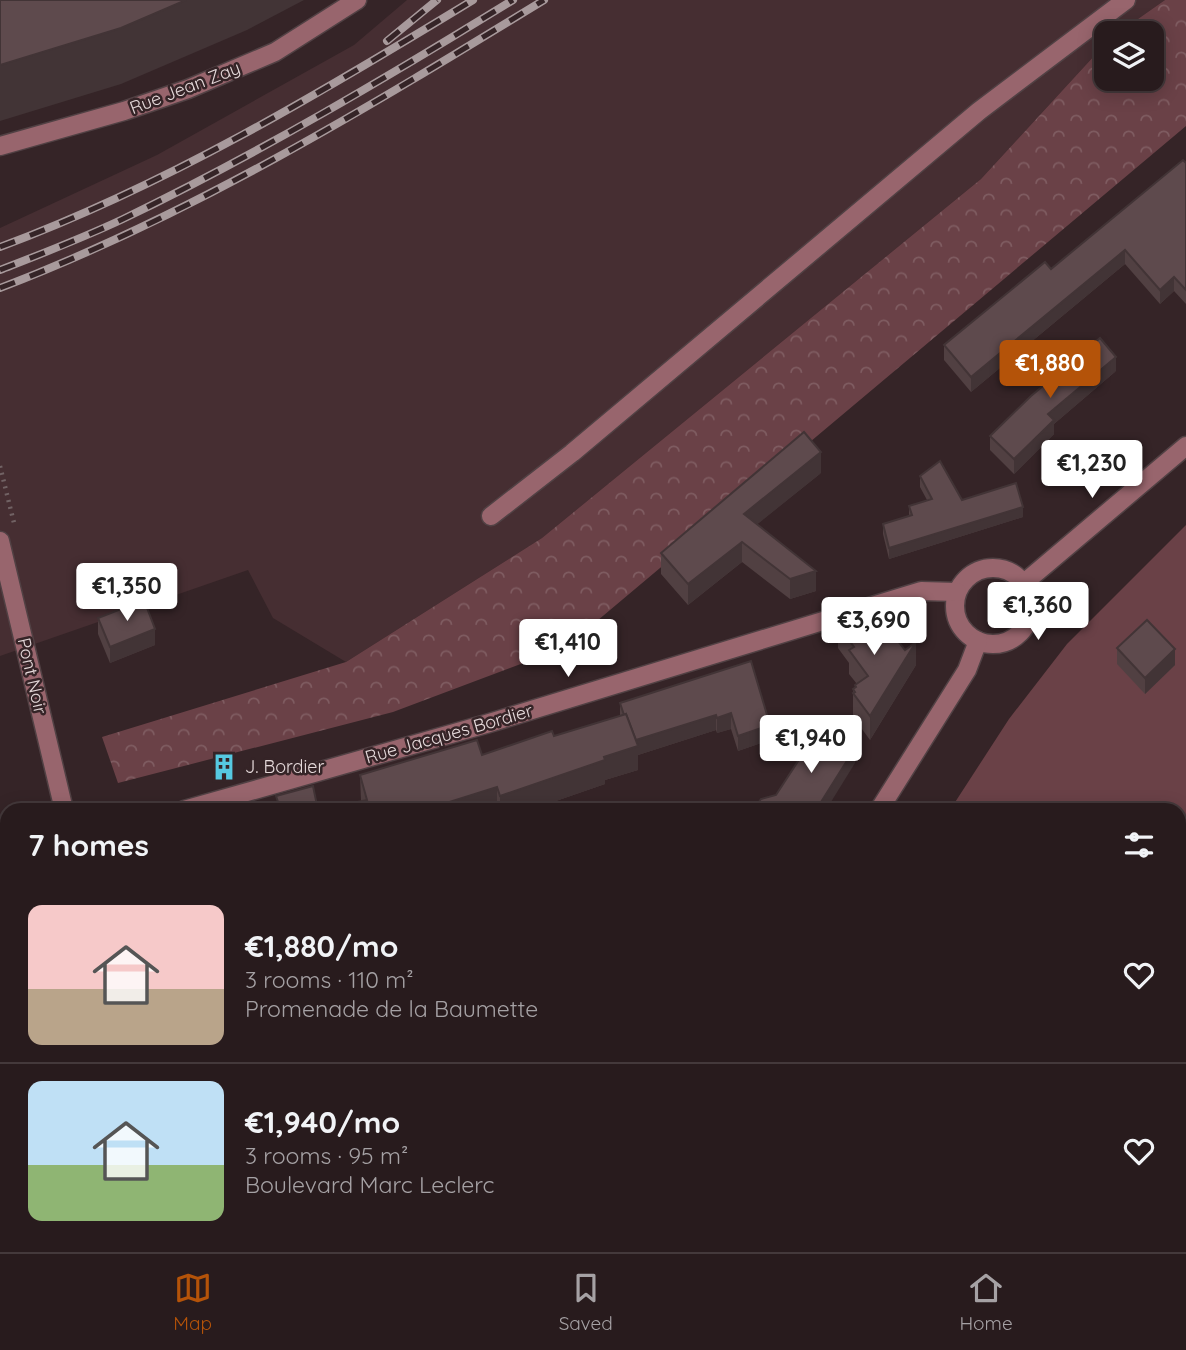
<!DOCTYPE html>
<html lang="en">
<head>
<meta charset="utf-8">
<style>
  :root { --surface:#281b1d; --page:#34282a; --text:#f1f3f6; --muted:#a5a1a4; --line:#44393b; --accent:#b45309 }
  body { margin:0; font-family:Quicksand,sans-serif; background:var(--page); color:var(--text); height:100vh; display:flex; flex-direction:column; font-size:26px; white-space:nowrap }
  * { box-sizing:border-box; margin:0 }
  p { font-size:23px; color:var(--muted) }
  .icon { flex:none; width:38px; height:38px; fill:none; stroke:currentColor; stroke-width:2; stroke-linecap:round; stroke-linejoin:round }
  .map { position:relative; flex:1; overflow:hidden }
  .panel { position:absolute; left:0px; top:803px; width:1186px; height:450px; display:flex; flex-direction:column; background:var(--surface); border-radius:21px 21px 0 0; box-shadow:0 4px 18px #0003,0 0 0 2px var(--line) }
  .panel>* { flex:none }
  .tools { position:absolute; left:1094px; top:21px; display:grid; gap:14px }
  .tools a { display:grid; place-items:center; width:70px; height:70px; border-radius:14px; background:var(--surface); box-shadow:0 4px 18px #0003,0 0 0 2px var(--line); font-size:35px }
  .price { position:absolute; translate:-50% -60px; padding:0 16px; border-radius:7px; background:#fff; color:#222; font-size:23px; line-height:46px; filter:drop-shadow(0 2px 4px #0008) }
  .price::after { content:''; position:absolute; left:50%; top:42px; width:21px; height:16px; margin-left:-10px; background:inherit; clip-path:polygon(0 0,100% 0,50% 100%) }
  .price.selected { background:var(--accent); color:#fff }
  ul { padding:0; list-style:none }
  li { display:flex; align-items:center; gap:21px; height:175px; padding:0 28px }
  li+li { border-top:2px solid var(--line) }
  li span { display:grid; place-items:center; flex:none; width:196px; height:140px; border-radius:14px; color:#555 }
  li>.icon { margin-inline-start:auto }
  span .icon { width:84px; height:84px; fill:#fffc; stroke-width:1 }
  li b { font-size:30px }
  h2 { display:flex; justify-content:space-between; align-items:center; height:84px; padding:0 28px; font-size:30px }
  .dock { display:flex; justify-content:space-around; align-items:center; height:98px; border-top:2px solid var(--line); background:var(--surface); font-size:19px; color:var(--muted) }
  .dock a { display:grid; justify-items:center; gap:4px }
  .dock .selected { color:var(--accent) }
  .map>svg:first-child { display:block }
</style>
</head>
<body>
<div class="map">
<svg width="1186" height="1252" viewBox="0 0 1186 1252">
  <defs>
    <pattern id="forest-crowns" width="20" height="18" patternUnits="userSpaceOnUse" patternTransform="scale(1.75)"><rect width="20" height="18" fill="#6a4147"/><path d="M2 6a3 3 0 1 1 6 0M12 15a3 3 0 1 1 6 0" fill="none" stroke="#7f5c61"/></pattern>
  </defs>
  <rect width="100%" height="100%" fill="#352427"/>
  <polygon fill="#462e32" points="407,0 1165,0 1118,33 1106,33 1106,43 981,179 542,538 346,662 273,618 248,570 0,656 0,228 157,155 354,45"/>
  <polygon fill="url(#forest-crowns)" points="1165,0 1186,0 1186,126 566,647 393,712 118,783 102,737 346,662 542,538 981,179 1106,43 1106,79 1152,79 1152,33 1118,33"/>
  <polygon fill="#6a4147" points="1186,525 1186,1252 666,1252 670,1246 1180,1246 1180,810 950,810 1009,719 1067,644"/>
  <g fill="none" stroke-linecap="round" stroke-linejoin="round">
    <g stroke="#514144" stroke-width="21">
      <g id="minor">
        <polyline points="0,146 124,111 188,89 275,52 357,0"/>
        <polyline points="491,516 572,453 979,111 1126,0"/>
        <polyline points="0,541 64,810"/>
        <circle cx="993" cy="606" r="38"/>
        <polyline points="1024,583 1186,446"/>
        <polyline points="184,810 486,724 921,591 957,592"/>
        <polyline points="879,810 967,670 978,641"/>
        <polyline points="0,851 7,850"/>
        <polyline points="0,1165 7,1163"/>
        <polyline points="254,1246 257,1252"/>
        <polyline points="118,1252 139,1246"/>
        <polyline points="600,1252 604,1246"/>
      </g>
    </g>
    <g stroke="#716264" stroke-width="4.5" stroke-dasharray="2 5" stroke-linecap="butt">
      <polyline points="0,466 14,523"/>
      <polyline points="1180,1022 1186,1015"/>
      <polyline points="1125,1246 1126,1252"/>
    </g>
    <use href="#minor" stroke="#98656d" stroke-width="18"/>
    <g stroke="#a89a9c" stroke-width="8">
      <g id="rail">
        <polyline points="387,41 437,0"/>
        <path d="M 0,247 C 167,185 322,92 473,0"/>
        <path d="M 0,270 C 41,254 83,238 123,219 C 258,154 386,78 513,0"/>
        <path d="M 0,288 C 192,215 369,107 544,0"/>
      </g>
    </g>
    <use href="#rail" stroke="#352427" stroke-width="5" stroke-dasharray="16" stroke-linecap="butt"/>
  </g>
  <g fill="#514042">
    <polygon points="1186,163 1186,304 1174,291 1160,304 1125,264 971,392 944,360 944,345 1051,269"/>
    <polygon points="1116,371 1054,424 1054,434 1014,474 990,450 990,436"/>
    <polygon points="821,473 757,524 816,591 790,599 742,562 688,605 661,574 661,553"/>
    <polygon points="920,476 962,500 1023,517 889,559 883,534 883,524 909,516 909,506 927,500 920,487"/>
    <polygon points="98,618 155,645 110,663 98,634"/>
    <polygon points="838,625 916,665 870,740 853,717 853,689 855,687 857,684 849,674 849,663 838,648"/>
    <polygon points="1117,648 1175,665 1145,694 1117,664"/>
    <polygon points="751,661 770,740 738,751 731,729 717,733 716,730 638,755 638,770 605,780 605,784 530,810 353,810 353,803 361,801 360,775 482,755 554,736 620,716 620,703"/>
    <polygon points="299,1246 373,1246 376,1252 302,1252"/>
  </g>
  <g fill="#423436">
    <polygon points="186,0 304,0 247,30 121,84 0,121 0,65"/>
    <polygon points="1125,250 1125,264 971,392 971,377"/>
    <polygon points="1174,277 1174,291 1160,304 1160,290"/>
    <polygon points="1116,357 1116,371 1054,424 1054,434 1014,474 1014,459 1048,414"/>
    <polygon points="821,452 821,473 744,535 744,514"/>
    <polygon points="1023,507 1023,517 889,559 889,548"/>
    <polygon points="742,542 742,562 688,605 688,584"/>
    <polygon points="816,571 816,591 790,599 790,579"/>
    <polygon points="155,629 155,645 110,663 110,647"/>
    <polygon points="916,642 916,665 870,740 870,716"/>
    <polygon points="1175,649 1175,665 1145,694 1145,678"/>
    <polygon points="731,713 731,729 717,733 717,718"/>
    <polygon points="716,715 716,730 638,755 638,770 605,780 605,784 530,810 500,810 500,796 634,741"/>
    <polygon points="770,725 770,740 738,751 738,736"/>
    <polygon points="855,748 855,763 826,810 816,810"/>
    <polygon points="497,787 497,810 430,810 430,808"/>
    <polygon points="7,1118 7,1137 0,1139 0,1120"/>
    <polygon points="7,1225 7,1241 0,1244 0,1228"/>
    <polygon points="535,1246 551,1246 548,1252 532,1252"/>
    <polygon points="1042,1246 1061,1246 1057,1252 1038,1252"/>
  </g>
  <g fill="#5e4a4d" stroke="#423436" stroke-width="2">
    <polygon points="0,0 186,0 121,28 0,65"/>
    <polygon points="1183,160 1186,163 1186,290 1174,277 1160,290 1125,250 971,377 944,345 1045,262 1051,269"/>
    <polygon points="1100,338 1116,357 1048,414 1054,420 1014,459 990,436 1031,396"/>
    <polygon points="804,432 821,452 744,514 816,571 790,579 742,542 688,584 661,553"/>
    <polygon points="940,461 962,500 1016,483 1023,507 889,548 883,524 912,515 909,506 932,499 920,476"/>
    <polygon points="144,600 155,629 110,647 98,618"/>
    <polygon points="876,613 905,650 916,642 870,716 853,693 855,692 853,689 856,687 855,685 868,676 849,650 854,647 838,625"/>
    <polygon points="1147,620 1175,649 1145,678 1117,648"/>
    <polygon points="751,661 770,725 738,736 731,713 717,718 716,715 636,740 626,714 624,715 620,703"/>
    <polygon points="626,714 638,746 604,757 605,760 500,796 497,787 430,808 431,810 358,810 353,803 367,800 360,775 477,740 482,755 552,731 554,736"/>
    <polygon points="821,726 855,748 816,810 753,810 761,799 776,795"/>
    <polygon points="313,786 318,810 276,810 279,805 276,796"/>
    <polygon points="7,1083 7,1118 0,1120 0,1086"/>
    <polygon points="7,1199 7,1225 0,1228 0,1201"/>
    <polygon points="311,1246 373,1246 376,1252 313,1252"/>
    <polygon points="463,1246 535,1246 532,1252 459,1252"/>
    <polygon points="674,1246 1042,1246 1038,1252 670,1252"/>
  </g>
  <defs>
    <g id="building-bare" transform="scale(2.1)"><path d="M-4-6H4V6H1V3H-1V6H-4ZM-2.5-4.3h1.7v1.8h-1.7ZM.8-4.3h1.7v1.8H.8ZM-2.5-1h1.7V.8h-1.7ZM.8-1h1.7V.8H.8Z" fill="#56c9e1" stroke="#352427" stroke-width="2.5" paint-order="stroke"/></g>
  </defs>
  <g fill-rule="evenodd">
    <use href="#building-bare" x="224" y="767"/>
  </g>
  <g text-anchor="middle" stroke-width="5" stroke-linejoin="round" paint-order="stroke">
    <g font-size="18" fill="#e5d9da" stroke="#352427">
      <text transform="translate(185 88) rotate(-21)" y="6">Rue Jean Zay</text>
      <text transform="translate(32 676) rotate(77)" y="6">Pont Noir</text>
      <text transform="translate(449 734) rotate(-16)" y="6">Rue Jacques Bordier</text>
    </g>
    <g font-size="18" fill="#e5d9da" stroke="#352427" text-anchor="start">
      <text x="245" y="773">J. Bordier</text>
    </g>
  </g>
</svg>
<div class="tools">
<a><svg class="icon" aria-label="layers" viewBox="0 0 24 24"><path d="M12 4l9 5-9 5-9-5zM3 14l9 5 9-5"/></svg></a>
</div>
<b class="price selected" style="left:1050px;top:400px">€1,880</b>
<b class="price" style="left:1092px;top:500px">€1,230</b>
<b class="price" style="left:127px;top:623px">€1,350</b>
<b class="price" style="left:1038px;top:642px">€1,360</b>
<b class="price" style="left:874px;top:657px">€3,690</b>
<b class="price" style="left:568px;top:679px">€1,410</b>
<b class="price" style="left:811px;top:775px">€1,940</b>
<section class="panel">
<h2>7 homes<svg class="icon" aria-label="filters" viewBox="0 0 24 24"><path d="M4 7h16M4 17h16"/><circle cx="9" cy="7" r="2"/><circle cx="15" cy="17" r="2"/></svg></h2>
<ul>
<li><span style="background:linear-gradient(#f6c9c9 60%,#b9a48a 0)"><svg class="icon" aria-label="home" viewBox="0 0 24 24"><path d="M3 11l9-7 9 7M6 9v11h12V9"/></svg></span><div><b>€1,880/mo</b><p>3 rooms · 110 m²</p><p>Promenade de la Baumette</p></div><svg class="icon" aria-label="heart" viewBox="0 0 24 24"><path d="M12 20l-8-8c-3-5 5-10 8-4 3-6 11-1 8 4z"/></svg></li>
<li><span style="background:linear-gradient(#bfe0f5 60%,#8fb573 0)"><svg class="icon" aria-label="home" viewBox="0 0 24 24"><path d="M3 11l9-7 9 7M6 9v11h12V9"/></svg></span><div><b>€1,940/mo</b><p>3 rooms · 95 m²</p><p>Boulevard Marc Leclerc</p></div><svg class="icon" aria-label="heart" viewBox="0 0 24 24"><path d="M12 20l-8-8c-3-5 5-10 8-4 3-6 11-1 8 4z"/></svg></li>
</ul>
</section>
</div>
<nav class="dock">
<a class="selected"><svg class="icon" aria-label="map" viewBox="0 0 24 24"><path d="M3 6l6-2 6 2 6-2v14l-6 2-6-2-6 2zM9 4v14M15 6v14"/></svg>Map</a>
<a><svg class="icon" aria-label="saved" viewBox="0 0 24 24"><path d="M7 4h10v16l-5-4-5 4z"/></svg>Saved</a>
<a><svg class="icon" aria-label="home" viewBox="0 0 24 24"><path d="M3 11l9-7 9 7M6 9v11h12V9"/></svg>Home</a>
</nav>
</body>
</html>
